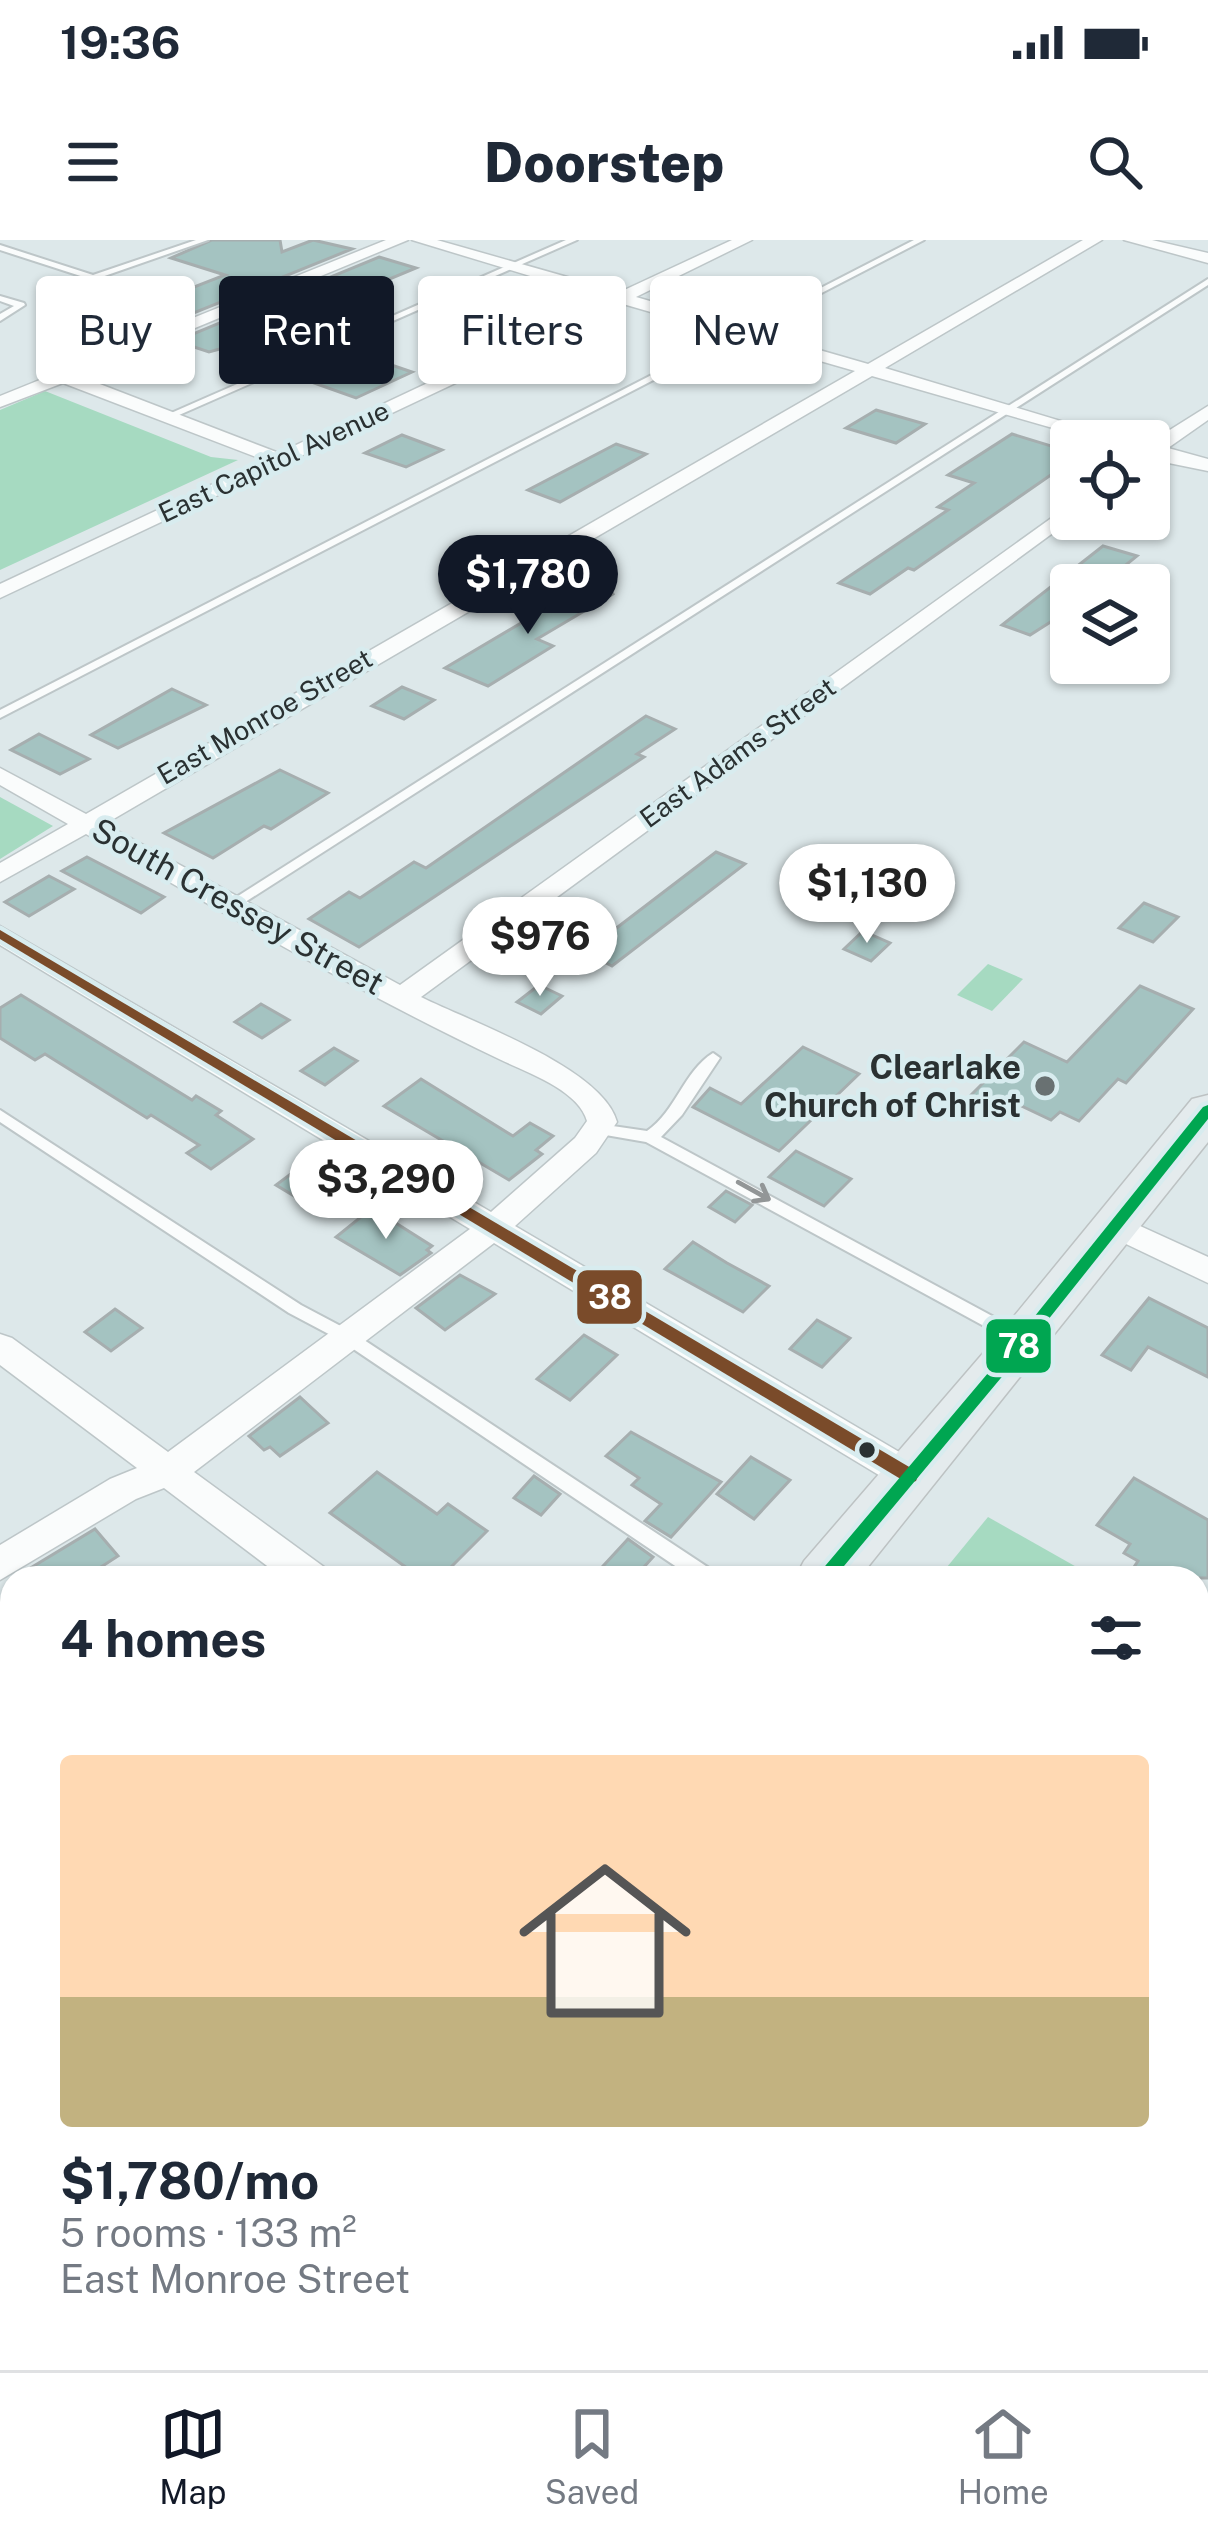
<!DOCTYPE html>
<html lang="en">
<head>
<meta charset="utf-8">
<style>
  :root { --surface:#fff; --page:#f2f2f3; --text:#1f2937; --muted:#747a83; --line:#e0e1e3; --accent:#111827 }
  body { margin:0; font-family:"Public Sans",sans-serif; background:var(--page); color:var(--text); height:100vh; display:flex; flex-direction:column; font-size:45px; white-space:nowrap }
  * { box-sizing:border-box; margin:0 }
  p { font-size:39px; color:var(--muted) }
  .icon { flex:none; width:66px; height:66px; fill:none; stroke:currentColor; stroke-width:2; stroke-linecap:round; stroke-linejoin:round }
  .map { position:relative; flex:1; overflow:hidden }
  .sheet { position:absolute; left:0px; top:1326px; width:1209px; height:804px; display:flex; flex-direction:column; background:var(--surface); border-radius:36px 36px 0 0; box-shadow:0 3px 9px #0004 }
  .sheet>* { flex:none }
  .guide { position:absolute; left:36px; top:36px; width:1137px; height:108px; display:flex; gap:24px }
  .controls { position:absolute; left:1050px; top:180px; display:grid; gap:24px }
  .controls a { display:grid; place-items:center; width:120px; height:120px; border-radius:12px; background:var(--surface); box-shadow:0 3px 9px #0004; font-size:60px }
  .price { position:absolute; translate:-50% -102px; padding:0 27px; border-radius:42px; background:#fff; color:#222; font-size:39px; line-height:78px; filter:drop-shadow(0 3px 6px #0008) }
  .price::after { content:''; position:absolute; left:50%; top:72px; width:36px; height:27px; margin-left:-18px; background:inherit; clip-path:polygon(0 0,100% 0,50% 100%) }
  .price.on { background:var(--accent); color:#fff }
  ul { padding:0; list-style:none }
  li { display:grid; align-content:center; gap:24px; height:636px; padding:0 60px }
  li span { display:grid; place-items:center; height:372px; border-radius:12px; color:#555 }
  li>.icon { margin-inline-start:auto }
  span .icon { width:216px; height:216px; fill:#fffc; stroke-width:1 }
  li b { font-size:51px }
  h2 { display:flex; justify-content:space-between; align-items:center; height:144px; padding:0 60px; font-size:51px }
  .tag { padding:0 42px; border-radius:12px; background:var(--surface); box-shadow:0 3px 9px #0004; font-size:42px; line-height:108px }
  .tag.on { background:var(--accent); color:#fff }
  .status { display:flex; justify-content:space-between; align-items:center; height:84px; padding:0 60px; background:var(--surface); direction:ltr }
  .status svg { height:33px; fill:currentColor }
  header { display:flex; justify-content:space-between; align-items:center; height:156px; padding:0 60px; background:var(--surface); font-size:54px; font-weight:800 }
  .tab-bar { display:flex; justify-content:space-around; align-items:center; height:168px; border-top:3px solid var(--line); background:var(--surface); font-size:33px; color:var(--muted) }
  .tab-bar a { display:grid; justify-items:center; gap:6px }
  .tab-bar .on { color:var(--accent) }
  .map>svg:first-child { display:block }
</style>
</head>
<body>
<div class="status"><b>19:36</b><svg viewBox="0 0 49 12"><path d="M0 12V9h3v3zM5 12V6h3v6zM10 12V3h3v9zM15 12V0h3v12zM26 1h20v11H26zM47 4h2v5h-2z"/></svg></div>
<header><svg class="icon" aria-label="menu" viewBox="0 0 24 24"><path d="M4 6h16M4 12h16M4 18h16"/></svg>Doorstep<svg class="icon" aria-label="search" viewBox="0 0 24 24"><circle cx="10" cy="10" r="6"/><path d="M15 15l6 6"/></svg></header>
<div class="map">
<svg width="1208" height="2130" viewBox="0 0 1208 2130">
  <rect width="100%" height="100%" fill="#dde8ea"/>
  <g fill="#a6dac1">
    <polygon points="45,151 211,217 238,220 0,330 0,170"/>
    <polygon points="0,557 53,586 0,619"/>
    <polygon points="988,724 1023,739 992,771 957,755"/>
    <polygon points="988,1277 1096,1338 938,1338"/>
    <polygon points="1197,1394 1208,1401 1208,2130 664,2130 650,2118 1197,2118"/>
  </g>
  <g fill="#a4c3c1" stroke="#a6aeaf" stroke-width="3">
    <polygon points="212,0 280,0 282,12 313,0 352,9 149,91 112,79 225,35 171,18"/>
    <polygon points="379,17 416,28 227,107 209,112 176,101"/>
    <polygon points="359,114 412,132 356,158 303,139"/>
    <polygon points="876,170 925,184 896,203 846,188"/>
    <polygon points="1012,194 1071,212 1071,221 914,330 908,328 870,354 839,343 948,270 938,267 974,243 948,235"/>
    <polygon points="402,195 442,210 406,227 365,213"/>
    <polygon points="616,204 646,214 560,262 528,250"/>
    <polygon points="1103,306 1137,316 1101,345 1071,345 1071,369 1030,395 1002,385"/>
    <polygon points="602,335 613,354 537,399 553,406 488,446 445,428"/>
    <polygon points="402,447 434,460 404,479 372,466"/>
    <polygon points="172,449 206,465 118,508 91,495"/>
    <polygon points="646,476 675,489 637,514 644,517 359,707 309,679 349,652 360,658 414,622 426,628"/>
    <polygon points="39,494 89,519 60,534 11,510"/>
    <polygon points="280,530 328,553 271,589 264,586 213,618 164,593"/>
    <polygon points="716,612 745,624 612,726 585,712"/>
    <polygon points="87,617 164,657 141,673 62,631"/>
    <polygon points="49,636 74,649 29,676 5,662"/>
    <polygon points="1144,663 1178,677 1153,702 1119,688"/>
    <polygon points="863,691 890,703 871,721 844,709"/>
    <polygon points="539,745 562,756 541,774 517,762"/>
    <polygon points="1140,746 1193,769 1126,843 1118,839 1079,881 1060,872 1051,880 1011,861 1001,871 970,856 1024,802 1067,822"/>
    <polygon points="21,755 192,860 196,856 221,871 216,875 253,899 211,929 187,913 199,905 151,875 147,878 45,814 35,820 0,798 0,768"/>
    <polygon points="261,764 289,780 262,798 235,782"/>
    <polygon points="803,807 859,834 779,911 693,867 710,848 741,864"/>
    <polygon points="334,808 357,821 325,845 301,831"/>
    <polygon points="421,839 513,896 530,883 553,896 536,910 542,914 509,940 384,866"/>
    <polygon points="796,911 851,939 824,966 769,937"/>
    <polygon points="300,927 323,941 299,959 276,945"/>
    <polygon points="726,951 752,965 735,982 709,967"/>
    <polygon points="372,968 432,1006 427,1010 431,1013 400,1035 336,997"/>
    <polygon points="693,1002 727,1023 769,1046 743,1072 665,1029"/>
    <polygon points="460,1035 495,1054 445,1090 416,1068"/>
    <polygon points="1149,1058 1208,1088 1208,1137 1148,1107 1131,1130 1102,1115"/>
    <polygon points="115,1069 142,1088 111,1111 85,1092"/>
    <polygon points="817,1080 850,1098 822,1127 790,1109"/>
    <polygon points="584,1095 617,1115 570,1160 537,1139"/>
    <polygon points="300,1157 328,1183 280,1216 270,1207 264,1210 249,1196"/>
    <polygon points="631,1192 721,1242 671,1297 645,1281 661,1264 632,1245 639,1238 606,1216"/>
    <polygon points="751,1217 790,1240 754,1279 717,1254"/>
    <polygon points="377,1232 437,1274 448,1264 487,1291 440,1338 421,1338 330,1273"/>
    <polygon points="534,1236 560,1254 541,1275 514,1258"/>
    <polygon points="1134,1238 1208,1280 1208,1338 1153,1338 1134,1327 1138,1321 1124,1313 1130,1304 1097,1285"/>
    <polygon points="95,1289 118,1316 84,1338 14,1338"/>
    <polygon points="628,1299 653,1317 634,1338 592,1338"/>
  </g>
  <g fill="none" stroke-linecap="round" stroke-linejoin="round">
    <g stroke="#bdc6c8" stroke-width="4">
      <g id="lane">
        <polygon points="196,0 208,0 93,40 0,10 0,5 93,35"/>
        <polygon points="566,0 577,0 170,179 162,177"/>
        <polygon points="914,0 924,0 0,478 0,470"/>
        <polygon points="1208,39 1208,45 239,666 229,666 227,663"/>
        <polygon points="0,56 24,63 25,65 0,81 0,74 14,66 0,61"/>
        <polygon points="783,90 790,92 769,103 762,101"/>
        <path d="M 713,813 L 720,818 L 682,875 L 661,897 L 1029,1096 L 1031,1100 L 1029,1104 L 1017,1104 L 646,902 L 594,893 L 591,889 L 594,885 L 599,884 L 647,891 C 676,871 684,831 713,813 Z"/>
        <polygon points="0,870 301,1065 352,1092 715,1332 717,1338 693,1338 340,1100 289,1073 0,882"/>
      </g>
    </g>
    <g stroke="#bdc6c8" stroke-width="3">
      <g id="street">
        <path d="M 386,0 L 408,0 L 79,136 L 279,213 L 606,59 L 412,0 L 437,0 L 620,52 L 732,0 L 752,0 L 636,57 L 868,124 L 1083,0 L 1102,0 L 885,128 L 1127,201 L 1098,201 L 872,136 L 105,584 L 400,745 L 1071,264 L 1072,279 L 421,757 C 471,782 603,828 617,882 L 596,913 L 515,986 L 923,1226 L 928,1236 L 923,1246 L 910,1250 L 897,1246 L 494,1003 L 194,1232 L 324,1327 L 330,1338 L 283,1338 L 164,1248 L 136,1259 L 0,1340 L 0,1305 L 110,1239 L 137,1228 L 0,1125 L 0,1094 L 12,1098 L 168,1212 L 470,989 L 0,705 L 0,686 L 491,972 L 575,898 L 587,881 C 579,850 526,832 499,819 C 358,752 222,672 86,594 L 0,642 L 0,623 L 68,584 L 0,545 L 0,528 L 86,574 L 855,131 L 623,64 L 0,358 L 0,344 L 264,220 L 63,143 L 0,167 L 0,156 Z"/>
        <polygon points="1124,0 1152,0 1208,13 1208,23"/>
        <polygon points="1208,166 1208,180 1168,208 1208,219 1208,231 1149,219 1149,203"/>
        <polygon points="1116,975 1208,1017 1208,1043 1105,994 1100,986 1105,978"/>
        <polygon points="0,2016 12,2021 12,2079 0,2074"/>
        <polygon points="45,2118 101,2118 106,2130 50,2130"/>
        <polygon points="562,2118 620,2118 625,2130 567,2130"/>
      </g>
    </g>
    <g stroke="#bdc2c3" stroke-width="3">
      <g id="primary">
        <polygon points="1208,855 1208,902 859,1338 795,1338 804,1321 997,1097 1192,859"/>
        <polygon points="122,2118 205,2118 200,2130 117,2130"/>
      </g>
    </g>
    <use href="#lane" fill="#fafcfc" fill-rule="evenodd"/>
    <use href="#street" fill="#fafcfc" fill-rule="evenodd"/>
    <use href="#primary" fill="#e4ebed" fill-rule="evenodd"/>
    <g stroke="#d8ecef" stroke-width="9">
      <polygon id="bus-1" points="0,690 916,1231 918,1236 916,1241 910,1243 904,1241 0,699"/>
    </g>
    <g stroke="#d8ecef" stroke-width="9">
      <polygon id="bus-2" points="1208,865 1208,879 1020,1115 834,1338 815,1338 1010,1107 1203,867"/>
    </g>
    <use href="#bus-1" fill="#7a4b2a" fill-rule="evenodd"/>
    <use href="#bus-2" fill="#00a651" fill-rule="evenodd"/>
  </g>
  <defs><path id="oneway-shaft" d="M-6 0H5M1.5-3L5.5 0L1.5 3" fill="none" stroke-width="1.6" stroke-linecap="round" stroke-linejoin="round" transform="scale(3)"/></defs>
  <use stroke="#929697" href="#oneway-shaft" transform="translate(754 951) rotate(29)"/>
  <circle fill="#697172" stroke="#d8ecef" stroke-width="4.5" cx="1045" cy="846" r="12"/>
  <circle fill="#2a3132" stroke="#d8ecef" stroke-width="4.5" cx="867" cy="1210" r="10"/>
  <g text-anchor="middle" stroke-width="9" stroke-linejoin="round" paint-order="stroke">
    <g font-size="27" fill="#2a3132" stroke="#d8ecef">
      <text transform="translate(274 222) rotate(-25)" y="9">East Capitol Avenue</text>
      <text transform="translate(265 477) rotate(-30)" y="9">East Monroe Street</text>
      <text transform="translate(738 513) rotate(-36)" y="9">East Adams Street</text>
    </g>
    <g font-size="33" fill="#2a3132" stroke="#d8ecef">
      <text transform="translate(238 666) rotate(29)" y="12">South Cressey Street</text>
    </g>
    <g font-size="33" font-weight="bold" fill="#2a3132" stroke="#d8ecef" text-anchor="end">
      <text x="1021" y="839">Clearlake<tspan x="1021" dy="38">Church of Christ</tspan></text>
    </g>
  </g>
  <g stroke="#d8ecef" stroke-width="4.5">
    <rect x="575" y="1028" width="69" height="58" rx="12" fill="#7a4b2a"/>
    <rect x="984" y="1077" width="69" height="58" rx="12" fill="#00a651"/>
  </g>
  <g font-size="33" text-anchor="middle" font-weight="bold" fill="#fff">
    <text x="610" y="1069">38</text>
    <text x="1019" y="1118">78</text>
  </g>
</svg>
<div class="controls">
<a><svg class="icon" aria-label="locate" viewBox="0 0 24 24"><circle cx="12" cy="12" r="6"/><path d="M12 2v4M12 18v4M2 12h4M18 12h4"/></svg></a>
<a><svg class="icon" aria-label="layers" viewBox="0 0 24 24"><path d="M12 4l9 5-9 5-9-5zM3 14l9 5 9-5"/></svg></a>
</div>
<b class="price on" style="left:528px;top:397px">$1,780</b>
<b class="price" style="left:867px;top:706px">$1,130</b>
<b class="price" style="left:540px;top:759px">$976</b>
<b class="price" style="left:386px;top:1002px">$3,290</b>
<div class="guide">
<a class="tag">Buy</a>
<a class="tag on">Rent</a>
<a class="tag">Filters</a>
<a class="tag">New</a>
</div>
<section class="sheet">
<h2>4 homes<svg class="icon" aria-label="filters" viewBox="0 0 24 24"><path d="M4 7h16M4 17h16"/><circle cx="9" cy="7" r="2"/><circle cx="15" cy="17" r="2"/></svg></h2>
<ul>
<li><span style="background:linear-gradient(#ffd9b3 65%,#c2b280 0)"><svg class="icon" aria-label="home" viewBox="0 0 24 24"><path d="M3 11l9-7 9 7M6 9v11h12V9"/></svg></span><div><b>$1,780/mo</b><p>5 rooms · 133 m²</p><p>East Monroe Street</p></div></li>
</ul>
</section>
</div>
<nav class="tab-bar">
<a class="on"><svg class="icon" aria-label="map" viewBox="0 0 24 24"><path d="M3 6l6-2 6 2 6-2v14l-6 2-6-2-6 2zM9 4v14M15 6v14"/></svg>Map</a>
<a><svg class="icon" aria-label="saved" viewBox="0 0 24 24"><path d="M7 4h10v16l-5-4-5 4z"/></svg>Saved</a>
<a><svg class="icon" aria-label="home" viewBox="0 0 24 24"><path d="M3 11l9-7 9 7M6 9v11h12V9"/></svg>Home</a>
</nav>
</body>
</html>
